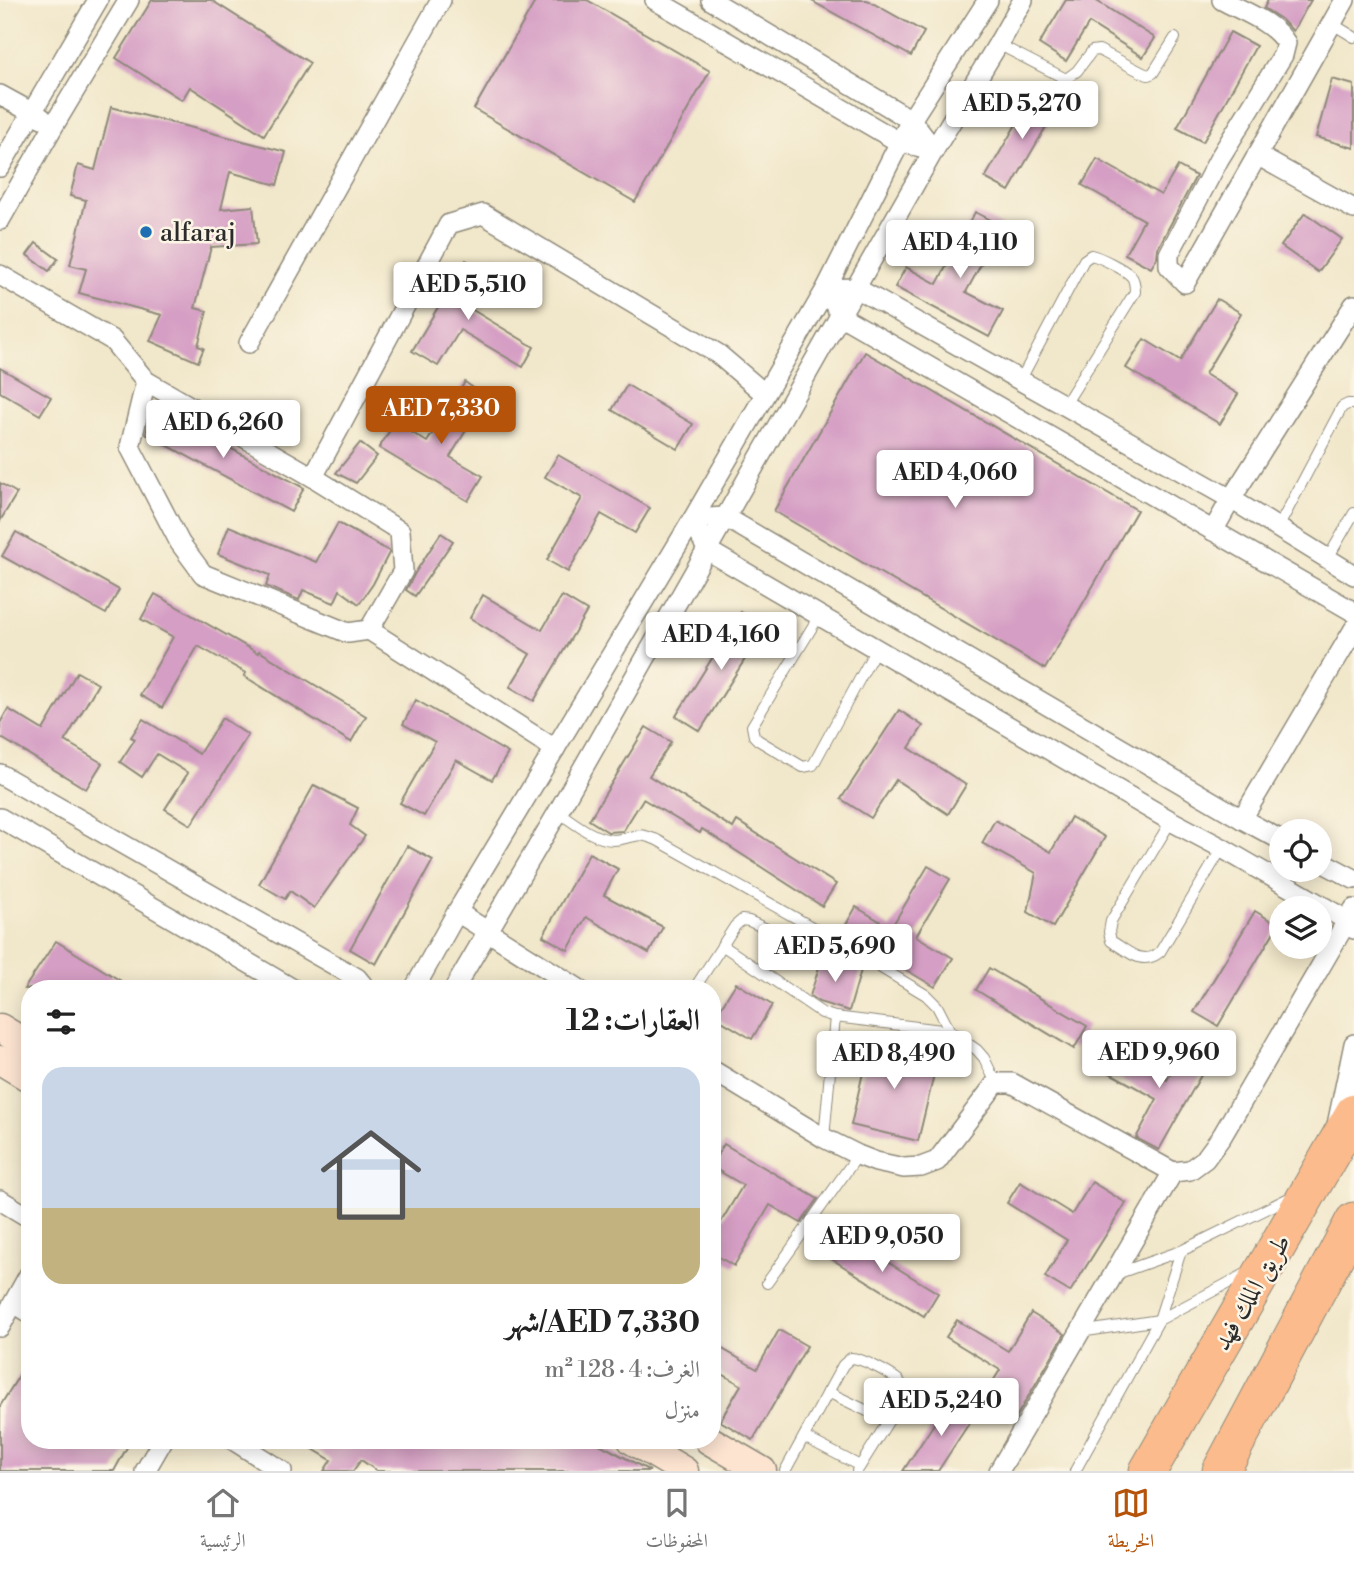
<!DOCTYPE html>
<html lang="ar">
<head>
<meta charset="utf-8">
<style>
  :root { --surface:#fff; --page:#f2f2f2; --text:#222; --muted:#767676; --line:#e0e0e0; --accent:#b45309 }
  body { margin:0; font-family:"Libre Bodoni",Amiri,serif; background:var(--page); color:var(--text); direction:rtl; height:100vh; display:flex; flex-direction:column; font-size:26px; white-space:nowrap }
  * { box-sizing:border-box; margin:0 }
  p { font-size:23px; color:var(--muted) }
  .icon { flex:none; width:38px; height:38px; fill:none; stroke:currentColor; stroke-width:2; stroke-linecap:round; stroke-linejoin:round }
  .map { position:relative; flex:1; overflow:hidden; direction:ltr }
  .details { position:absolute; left:21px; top:980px; width:700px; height:469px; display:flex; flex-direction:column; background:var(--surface); border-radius:28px; box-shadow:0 4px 18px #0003; direction:rtl }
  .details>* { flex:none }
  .buttons { position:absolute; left:1269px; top:819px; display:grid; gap:14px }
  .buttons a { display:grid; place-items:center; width:63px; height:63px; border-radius:50%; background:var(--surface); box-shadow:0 4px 18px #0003; font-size:35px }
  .price { position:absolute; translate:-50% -60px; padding:0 16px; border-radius:7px; background:#fff; color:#222; font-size:23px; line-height:46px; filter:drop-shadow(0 2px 4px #0008) }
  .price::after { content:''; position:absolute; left:50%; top:42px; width:21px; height:16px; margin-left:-10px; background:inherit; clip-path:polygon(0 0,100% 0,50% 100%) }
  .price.current { background:var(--accent); color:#fff }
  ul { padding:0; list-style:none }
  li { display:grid; align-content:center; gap:14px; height:371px; padding:0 21px }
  li span { display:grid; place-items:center; height:217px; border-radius:21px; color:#555 }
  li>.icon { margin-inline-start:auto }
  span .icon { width:126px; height:126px; fill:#fffc; stroke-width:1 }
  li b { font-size:30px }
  h2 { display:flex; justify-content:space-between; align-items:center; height:84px; padding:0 21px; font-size:30px }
  .dock { display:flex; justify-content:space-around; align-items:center; height:98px; border-top:2px solid var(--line); background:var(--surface); font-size:19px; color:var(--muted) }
  .dock a { display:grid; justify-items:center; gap:4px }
  .dock .current { color:var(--accent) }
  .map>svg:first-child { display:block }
</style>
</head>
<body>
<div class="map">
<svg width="1354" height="1471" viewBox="0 0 1354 1471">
  <rect width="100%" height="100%" fill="#fcf5e5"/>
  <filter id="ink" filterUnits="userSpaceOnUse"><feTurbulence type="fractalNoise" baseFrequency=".0143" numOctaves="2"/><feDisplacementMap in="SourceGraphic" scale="14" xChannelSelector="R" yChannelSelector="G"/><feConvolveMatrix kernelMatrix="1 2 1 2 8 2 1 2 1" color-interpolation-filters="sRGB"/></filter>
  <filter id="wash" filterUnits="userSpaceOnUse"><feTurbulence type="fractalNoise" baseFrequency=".00686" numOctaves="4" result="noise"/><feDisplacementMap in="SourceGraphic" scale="28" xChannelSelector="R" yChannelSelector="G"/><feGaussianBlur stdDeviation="1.57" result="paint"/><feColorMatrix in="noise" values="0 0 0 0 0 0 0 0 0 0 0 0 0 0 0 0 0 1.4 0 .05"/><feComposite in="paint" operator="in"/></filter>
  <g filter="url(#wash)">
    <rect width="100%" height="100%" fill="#f1e7ca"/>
    <g id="blocks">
      <g fill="#d59ec4">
        <polygon points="152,0 211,0 310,63 264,135 190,87 182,100 116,58"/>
        <polygon points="536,0 587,0 710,71 635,202 474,109"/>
        <polygon points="810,0 867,0 924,32 911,56"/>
        <polygon points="1066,0 1095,0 1155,38 1143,57 1089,23 1066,61 1039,44"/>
        <polygon points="1268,0 1311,0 1293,31 1281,19 1264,8"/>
        <polygon points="1230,32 1256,46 1203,142 1177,128"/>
        <polygon points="1332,79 1354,85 1354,148 1316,137"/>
        <polygon points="1036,90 1059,104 1009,191 985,178"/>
        <polygon points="111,107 286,152 277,185 230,172 221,209 253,206 257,244 211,247 195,308 207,311 198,346 204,348 198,362 150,341 162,315 79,293 86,269 70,265 86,200 70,196 78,165 95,170"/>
        <polygon points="1097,159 1161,195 1178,166 1196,176 1158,248 1157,258 1151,268 1125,254 1144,220 1082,185"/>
        <polygon points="975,212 1002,226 966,292 1003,311 989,337 895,287 906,267 937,284"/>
        <polygon points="1305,213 1342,239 1318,272 1281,246"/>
        <polygon points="36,243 58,259 49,271 27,255"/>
        <polygon points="466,260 492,275 471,309 534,347 523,367 460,330 438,366 412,351"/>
        <polygon points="1217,299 1241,313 1205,374 1238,394 1220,424 1126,368 1144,339 1180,361"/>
        <polygon points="865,352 1137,510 1045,669 774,511"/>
        <polygon points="0,368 51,397 40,415 0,392"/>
        <polygon points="465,382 486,397 450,457 483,476 468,501 379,448 395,422 427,442"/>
        <polygon points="627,385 693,424 678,449 612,410"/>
        <polygon points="154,407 304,488 291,512 146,434 151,413"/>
        <polygon points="360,443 377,456 356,483 336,473"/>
        <polygon points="558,455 650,508 635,533 601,514 568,572 547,560 582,498 545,477"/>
        <polygon points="0,483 17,493 0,521"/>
        <polygon points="338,523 389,551 389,553 373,584 359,604 340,590 334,603 303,590 299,600 266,586 270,575 218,554 229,526 316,562"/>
        <polygon points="16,532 119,590 106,614 2,556"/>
        <polygon points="441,533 453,541 415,596 406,590 415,573"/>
        <polygon points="155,594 258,653 259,651 366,716 351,742 244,676 246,673 198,646 162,708 140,695 173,637 141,619"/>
        <polygon points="483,595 542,630 562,596 587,611 534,701 510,687 530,654 470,618"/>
        <polygon points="741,612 765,627 700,731 676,716"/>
        <polygon points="77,672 98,684 65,741 102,763 86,789 0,737 0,723 8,709 43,730"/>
        <polygon points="416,700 508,753 492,780 456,760 424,816 400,803 435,742 403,724"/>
        <polygon points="899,710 923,726 909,748 966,785 948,814 896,780 871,818 841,799"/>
        <polygon points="222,718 248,735 191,825 165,809 188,773 157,754 142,777 120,762 135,739 131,737 143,719 199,754"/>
        <polygon points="646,727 671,742 649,776 733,828 737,821 836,884 822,906 702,829 700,833 643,799 623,831 608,832 589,820"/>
        <polygon points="314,785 358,808 350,825 365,836 314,908 290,891 285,899 259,884"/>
        <polygon points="1071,817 1105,837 1053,927 1028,912 1036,873 982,843 995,820 1051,852"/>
        <polygon points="407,846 433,860 376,964 350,949"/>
        <polygon points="589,853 618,869 604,895 663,927 649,953 586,917 568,950 543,936"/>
        <polygon points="928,866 950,879 916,936 953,958 935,987 842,932 856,907 891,928"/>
        <polygon points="1255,911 1278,925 1218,1026 1194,1012"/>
        <polygon points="56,941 134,989 24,989"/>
        <polygon points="822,958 861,970 849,1011 819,1002 810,996"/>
        <polygon points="989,968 1087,1026 1074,1049 976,990"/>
        <polygon points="736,983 772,1005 752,1039 715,1017"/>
        <polygon points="870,1042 938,1058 918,1141 851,1125"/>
        <polygon points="1109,1048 1167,1080 1185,1048 1209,1061 1159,1150 1136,1138 1157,1099 1099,1067"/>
        <polygon points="724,1144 818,1199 801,1223 770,1205 734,1266 712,1253 712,1237 743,1185 712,1167 712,1164"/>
        <polygon points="1020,1182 1072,1214 1092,1182 1126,1203 1070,1292 1045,1277 1067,1240 1007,1203"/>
        <polygon points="840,1233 938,1293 924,1316 825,1255"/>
        <polygon points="1031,1313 1065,1334 1015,1419 982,1399 1000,1370 946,1337 957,1320 1008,1351"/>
        <polygon points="779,1330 807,1346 753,1440 720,1421 741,1385 712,1368 712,1343 757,1369"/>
        <polygon points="30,1358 30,1440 131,1440 114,1471 0,1471 0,1406"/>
        <polygon points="951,1398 975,1414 938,1471 903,1471"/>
        <polygon points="298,1440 592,1440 650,1471 377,1471 361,1460 353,1471 324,1471 331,1460"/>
      </g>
    </g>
  </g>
  <g filter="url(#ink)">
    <use href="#blocks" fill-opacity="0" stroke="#8e897a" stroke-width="2"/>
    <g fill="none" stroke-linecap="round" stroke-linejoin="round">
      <g stroke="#8e897a" stroke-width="12">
        <g id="service">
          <polyline points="1331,23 1354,37"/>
          <polyline points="998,44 1066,79 1077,71 1092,51 1099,50 1143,73 1148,75 1153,73 1175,38"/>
          <path d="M 1020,381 L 1084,260 L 1091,255 C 1100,257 1124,269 1131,276 C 1135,280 1135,287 1135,292 L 1064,406"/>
          <polyline points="1278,528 1342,407 1348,404 1354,404"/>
          <polyline points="1328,558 1354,513"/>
          <polyline points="819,616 752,726 754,736 758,740 803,767 813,765 876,649"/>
          <path d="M 558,812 C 575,823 593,839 613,840 C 621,840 627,837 635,836 C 643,834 649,837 657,840 L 828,936 L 926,995 L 937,1006 L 950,1031 L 977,1050 L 984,1058 L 996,1083"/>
          <path d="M 1171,821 L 1111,921 L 1109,932 L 1111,941 C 1128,951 1142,967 1160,952 L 1222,848"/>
          <polyline points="722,945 822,1013 835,1017 950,1031"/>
          <path d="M 694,989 L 735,926 L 742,920 L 749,921 C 779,934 795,947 828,936"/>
          <polyline points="824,1138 835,1017"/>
          <polyline points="1116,1274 1181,1251 1291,1197"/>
          <polyline points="767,1283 858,1155"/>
          <polyline points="1080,1332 1159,1320 1249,1272"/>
          <polyline points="712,1378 716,1380"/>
          <polyline points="828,1392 888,1421"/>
          <polyline points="804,1437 860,1466"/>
          <path d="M 785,1471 L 843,1365 L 851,1358 C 862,1358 889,1373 898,1380 C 903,1385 904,1389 904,1396 L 857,1471"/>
          <polyline points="1075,1471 1159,1320 1181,1251"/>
        </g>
      </g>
      <g stroke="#8e897a" stroke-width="22">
        <g id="minor">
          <polyline points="655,0 899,142 934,150"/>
          <polyline points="711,0 911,120 934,150"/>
          <path d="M 1222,0 C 1244,12 1272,21 1286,43 L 1283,55 L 1219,159 L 1169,254 L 1169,266 L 1185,283 L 1345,0"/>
          <polyline points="0,95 42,118"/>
          <polyline points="1257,155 1354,209"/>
          <polyline points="0,167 98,0"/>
          <polyline points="0,220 54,125 129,0"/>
          <polyline points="0,275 112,340 146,381 313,477"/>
          <polyline points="249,343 441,0"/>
          <polyline points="146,381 130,447 180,543 203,574 348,633 369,630 555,749"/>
          <polyline points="1213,531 1231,499 1354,305"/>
          <polyline points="1354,575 1231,499 856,288 826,289 841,316 1354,612"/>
          <polyline points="369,630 403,571 400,531 313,477 449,224 483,214 718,354 765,394"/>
          <polyline points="0,774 357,978 366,989"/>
          <polyline points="0,818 293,989"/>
          <polyline points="1242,819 1354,629"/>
          <polyline points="1281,840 1242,819 725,517 693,519 707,550 1171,821 1222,848 1348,921 1354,929"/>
          <polyline points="1320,861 1354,879"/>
          <polyline points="457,912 579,989"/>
          <polyline points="414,989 457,912 693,519 826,289 911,120 988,0"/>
          <polyline points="454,989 558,812 934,150 998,44 1023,0"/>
          <polyline points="712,1070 824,1138 858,1155 876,1162 904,1168 921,1167 937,1161 996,1083 1012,1083 1173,1172 1190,1170 1205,1159 1222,1136 1354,909"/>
          <polyline points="1337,1125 1354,1044"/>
          <polyline points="0,1200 30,1218"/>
          <polyline points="14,1303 30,1313"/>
          <polyline points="0,1327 30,1273"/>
          <polyline points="233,1440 282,1471"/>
          <polyline points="145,1471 163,1440"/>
          <polyline points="999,1471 1173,1172"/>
        </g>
      </g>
      <g stroke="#8e897a" stroke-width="31">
        <g id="secondary">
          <polyline points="0,1028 30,1046"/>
          <polyline points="0,1060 30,1078"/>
          <polyline points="632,1440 684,1471"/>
          <polyline points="709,1440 762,1471"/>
        </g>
      </g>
      <g stroke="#8e897a" stroke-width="39">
        <g id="motorway">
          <polyline points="1148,1471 1354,1113"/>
          <polyline points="1221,1471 1354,1221"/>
        </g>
      </g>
      <use href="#service" stroke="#fff" stroke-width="10"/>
      <use href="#minor" stroke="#fff" stroke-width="19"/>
      <use href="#secondary" stroke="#fde4d1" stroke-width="28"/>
      <use href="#motorway" stroke="#fbbb8c" stroke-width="37"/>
    </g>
  </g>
  <circle fill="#1f6fb2" stroke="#fcf5e5" stroke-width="2.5" cx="146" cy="232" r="7"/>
  <g text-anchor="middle" stroke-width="5" stroke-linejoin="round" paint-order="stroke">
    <g font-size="26" fill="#2b2b2b" stroke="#fcf5e5" text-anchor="start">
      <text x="160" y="241">alfaraj</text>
    </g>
    <g font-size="26" fill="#2b2b2b" stroke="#fcf5e5">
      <text transform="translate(1251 1292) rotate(-60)" y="9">طريق الملك فهد</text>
    </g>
  </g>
</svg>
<div class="buttons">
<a><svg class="icon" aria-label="locate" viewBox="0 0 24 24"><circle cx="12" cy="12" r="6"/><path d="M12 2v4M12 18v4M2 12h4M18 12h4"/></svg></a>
<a><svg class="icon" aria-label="layers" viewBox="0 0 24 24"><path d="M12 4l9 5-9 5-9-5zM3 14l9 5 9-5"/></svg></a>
</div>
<b class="price" style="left:1022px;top:141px">AED 5,270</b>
<b class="price" style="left:960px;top:280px">AED 4,110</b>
<b class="price" style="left:468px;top:322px">AED 5,510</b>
<b class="price current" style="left:441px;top:446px">AED 7,330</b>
<b class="price" style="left:223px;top:460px">AED 6,260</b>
<b class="price" style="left:955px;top:510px">AED 4,060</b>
<b class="price" style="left:721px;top:672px">AED 4,160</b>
<b class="price" style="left:835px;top:984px">AED 5,690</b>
<b class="price" style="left:1159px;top:1090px">AED 9,960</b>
<b class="price" style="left:894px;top:1091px">AED 8,490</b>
<b class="price" style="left:882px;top:1274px">AED 9,050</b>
<b class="price" style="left:941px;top:1438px">AED 5,240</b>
<section class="details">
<h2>العقارات: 12<svg class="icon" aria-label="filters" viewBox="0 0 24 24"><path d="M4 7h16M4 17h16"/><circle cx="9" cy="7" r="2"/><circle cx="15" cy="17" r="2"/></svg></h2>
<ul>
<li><span style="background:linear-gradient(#c9d6e8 65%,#c2b280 0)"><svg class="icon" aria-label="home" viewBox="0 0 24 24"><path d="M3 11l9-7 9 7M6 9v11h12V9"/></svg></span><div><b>AED 7,330/شهر</b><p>الغرف: 4 · 128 m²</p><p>منزل</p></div></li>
</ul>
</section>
</div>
<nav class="dock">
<a class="current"><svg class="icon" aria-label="map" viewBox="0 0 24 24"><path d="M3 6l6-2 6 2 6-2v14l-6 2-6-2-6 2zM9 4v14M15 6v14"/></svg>الخريطة</a>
<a><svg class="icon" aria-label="saved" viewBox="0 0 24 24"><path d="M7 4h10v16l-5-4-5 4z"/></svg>المحفوظات</a>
<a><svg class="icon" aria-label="home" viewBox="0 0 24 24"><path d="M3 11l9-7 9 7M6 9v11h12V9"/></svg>الرئيسية</a>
</nav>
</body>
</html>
